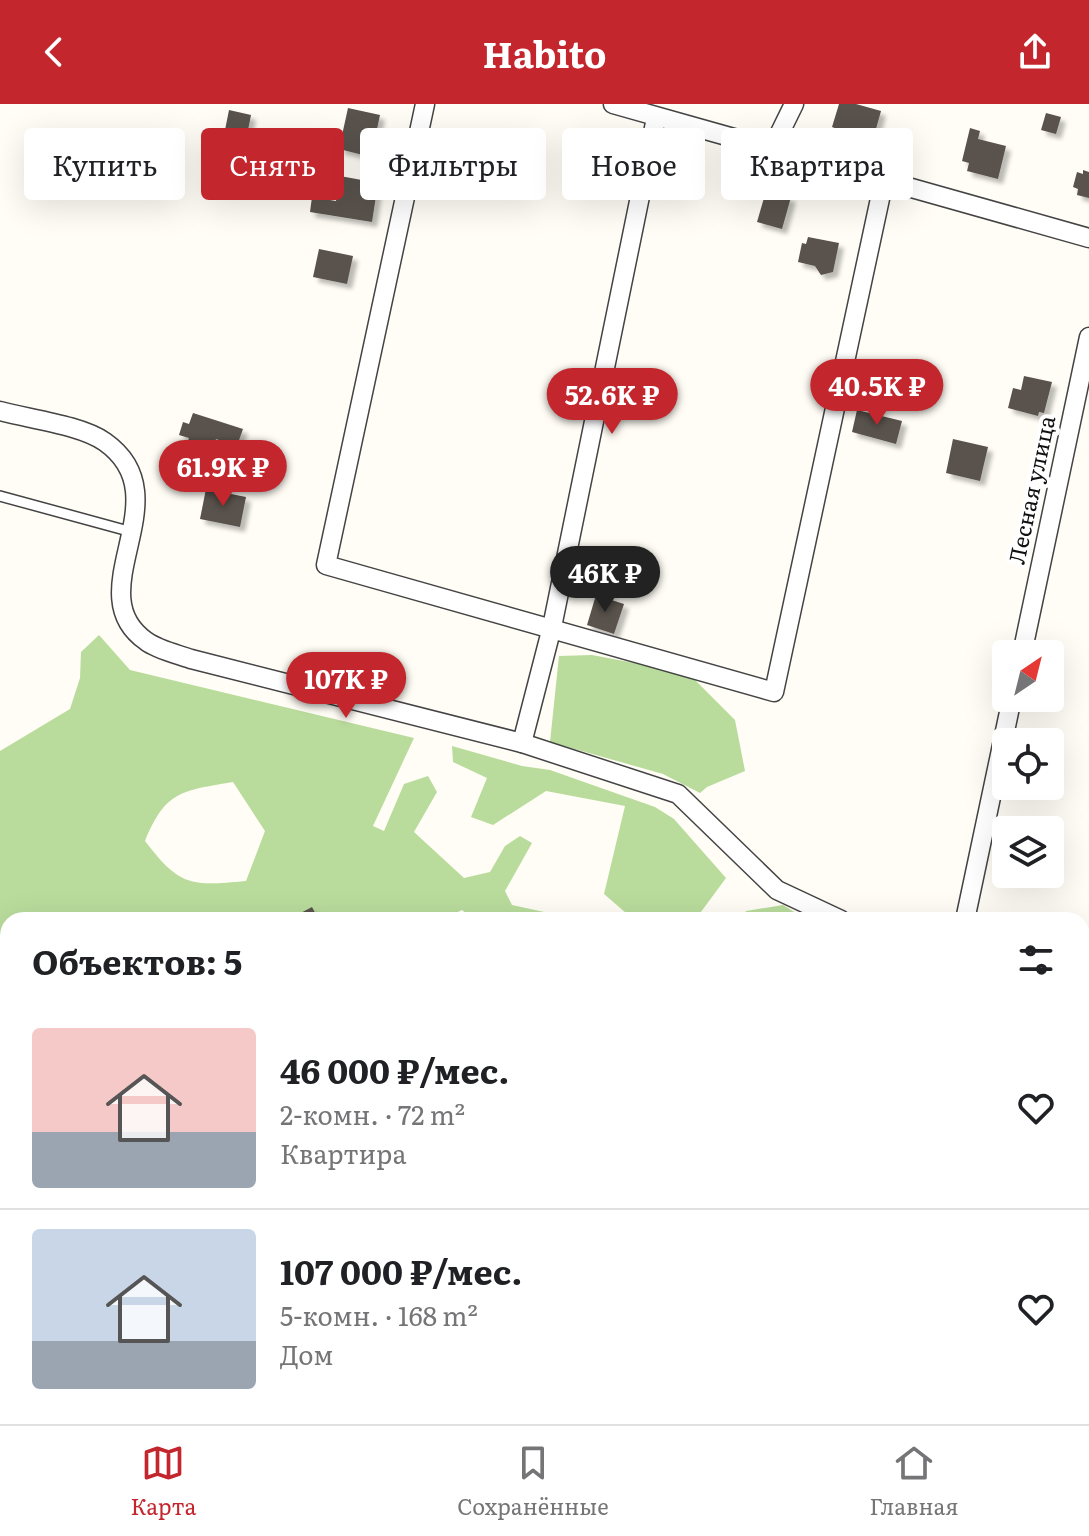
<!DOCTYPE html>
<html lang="ru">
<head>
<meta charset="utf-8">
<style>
  :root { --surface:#fff; --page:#f2f2f2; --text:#202124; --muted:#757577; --line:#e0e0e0; --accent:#c4262e }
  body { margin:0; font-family:Literata,serif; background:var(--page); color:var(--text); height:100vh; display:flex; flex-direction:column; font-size:30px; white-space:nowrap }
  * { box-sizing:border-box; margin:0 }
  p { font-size:26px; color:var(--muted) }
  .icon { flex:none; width:44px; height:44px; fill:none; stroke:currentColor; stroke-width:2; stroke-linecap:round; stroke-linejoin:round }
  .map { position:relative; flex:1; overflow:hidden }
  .sheet { position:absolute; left:0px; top:808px; width:1090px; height:512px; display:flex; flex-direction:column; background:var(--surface); border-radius:24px 24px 0 0; box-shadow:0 8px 32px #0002 }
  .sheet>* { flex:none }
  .top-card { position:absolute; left:24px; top:24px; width:1042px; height:72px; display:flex; gap:16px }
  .needle { width:52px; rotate:35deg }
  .tools { position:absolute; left:992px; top:536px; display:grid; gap:16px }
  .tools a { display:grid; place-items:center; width:72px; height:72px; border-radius:8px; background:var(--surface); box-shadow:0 8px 32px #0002; font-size:40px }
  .price { position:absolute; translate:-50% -68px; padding:0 18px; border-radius:28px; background:var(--accent); color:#fff; font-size:26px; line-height:52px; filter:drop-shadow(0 2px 4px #0008) }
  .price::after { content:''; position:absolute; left:50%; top:48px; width:24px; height:18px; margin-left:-12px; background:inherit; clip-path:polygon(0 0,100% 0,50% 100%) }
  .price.active { background:#222; color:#fff }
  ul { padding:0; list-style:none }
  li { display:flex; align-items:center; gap:24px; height:200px; padding:0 32px }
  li+li { border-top:2px solid var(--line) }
  li span { display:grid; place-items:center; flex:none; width:224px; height:160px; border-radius:8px; color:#555 }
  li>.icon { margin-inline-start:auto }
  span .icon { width:96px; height:96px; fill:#fffc; stroke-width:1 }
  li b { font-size:34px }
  h2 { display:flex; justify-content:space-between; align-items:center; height:96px; padding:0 32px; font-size:34px }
  .pill { padding:0 28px; border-radius:8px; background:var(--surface); box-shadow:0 8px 32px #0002; font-size:28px; line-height:72px }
  .pill.active { background:var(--accent); color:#fff }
  header { display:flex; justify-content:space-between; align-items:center; height:104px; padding:0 32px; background:var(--accent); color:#fff; font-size:36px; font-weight:700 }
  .menu { display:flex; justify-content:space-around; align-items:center; height:112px; border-top:2px solid var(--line); background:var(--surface); font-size:22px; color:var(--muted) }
  .menu a { display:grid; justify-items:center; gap:4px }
  .menu .active { color:var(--accent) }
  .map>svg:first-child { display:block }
</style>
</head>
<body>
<header><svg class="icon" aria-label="back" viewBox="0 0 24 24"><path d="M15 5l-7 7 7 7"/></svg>Habito<svg class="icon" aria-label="share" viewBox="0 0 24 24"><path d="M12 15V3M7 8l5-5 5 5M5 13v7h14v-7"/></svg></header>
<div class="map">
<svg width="1089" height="1320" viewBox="0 0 1089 1320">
  <defs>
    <filter id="shadow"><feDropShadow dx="5" dy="5" stdDeviation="2" flood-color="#0004"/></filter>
  </defs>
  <rect width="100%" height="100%" fill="#fffdf5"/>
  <g fill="#b9dc9c" fill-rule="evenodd">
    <path d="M 99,531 L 130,566 L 414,634 L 373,722 L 384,727 L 404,680 L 428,672 L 437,688 L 414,728 L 464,774 L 490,768 L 505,742 L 520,732 L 532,739 L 505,787 L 512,801 L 581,816 L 475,816 L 462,806 L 441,816 L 8,816 L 8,829 L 0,831 L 0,647 L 70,605 L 80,574 L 81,548 ZM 233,678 L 265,727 L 246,777 C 191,782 180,783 145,737 C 166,686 182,687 233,678 Z"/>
    <polygon points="592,551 688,569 735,616 745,667 707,683 700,689 663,670 550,638 559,552"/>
    <polygon points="452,642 522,662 550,666 655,703 674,715 726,774 695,816 634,816 604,790 625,702 546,687 493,721 471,713 487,674 453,658"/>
    <polygon points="783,801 807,816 740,816 746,807"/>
    <polygon points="8,943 8,1182 0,1190 0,945"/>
    <polygon points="8,1212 8,1312 146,1312 158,1320 0,1320 0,1219"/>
    <polygon points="1082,1245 1089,1251 1089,1320 754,1320 752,1312 877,1316 883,1312 1082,1312"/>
    <polygon points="249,1312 658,1312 664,1320 565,1320 530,1314 525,1320 222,1320"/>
  </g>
  <g fill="#5a524d" filter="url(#shadow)">
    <polygon points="839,0 856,0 881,7 872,39 832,23"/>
    <polygon points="348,4 380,11 371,53 339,45"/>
    <polygon points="229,6 251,11 247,31 225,26"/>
    <polygon points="1046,9 1061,13 1056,30 1041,26"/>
    <polygon points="970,24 980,27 978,35 1006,42 998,75 967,67 969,59 962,57"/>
    <polygon points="430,56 467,65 462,87 425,79"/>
    <polygon points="1083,66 1089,68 1089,94 1077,91 1078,85 1073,83 1077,68 1083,70"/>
    <polygon points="340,72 378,79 372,118 310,108 312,93 336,97"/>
    <polygon points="766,87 791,93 782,125 757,118"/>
    <polygon points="808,133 839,139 833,168 821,171 815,162 798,158 802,139 806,140"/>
    <polygon points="319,145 353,152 347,180 313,173"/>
    <polygon points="1024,272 1052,278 1044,309 1039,308 1038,312 1008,304 1013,284 1021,286"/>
    <polygon points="857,306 902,317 896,340 852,328"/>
    <polygon points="193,309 243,325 237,342 216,335 212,347 187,339 189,334 179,331 183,318 189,320"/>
    <polygon points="953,335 988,343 980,377 946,369"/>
    <polygon points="206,385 246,393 240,423 200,415"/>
    <polygon points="596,491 624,500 614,530 587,521"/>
    <polygon points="312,803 319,816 297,816 295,812"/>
    <polygon points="1089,1097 1089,1144 1082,1151 1082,1104"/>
  </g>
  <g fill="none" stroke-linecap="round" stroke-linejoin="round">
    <g stroke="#444" stroke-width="12">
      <g id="lane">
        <polyline points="0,392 132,428"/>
        <polyline points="1082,985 1089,978"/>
        <polyline points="1082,1084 1089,1077"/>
      </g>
    </g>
    <g stroke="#444" stroke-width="21">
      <g id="street">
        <polyline points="425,0 326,461 774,588 884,76"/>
        <polyline points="613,0 1089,134"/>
        <polyline points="772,45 794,0"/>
        <path d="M 0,307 C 29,315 81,321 105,338 C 184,394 76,488 146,537 C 158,546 177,550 191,555 L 522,639 L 678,690 L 777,786 L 841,816"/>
        <polyline points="1022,550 1089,233"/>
        <polyline points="522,639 552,523 656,14"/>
        <polyline points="965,816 1012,594"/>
        <polyline points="1082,873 1089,866"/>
        <polyline points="1082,959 1089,966"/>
        <polyline points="0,1201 8,1194"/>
        <polyline points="669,1312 675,1320"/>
      </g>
    </g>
    <use href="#lane" stroke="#fff" stroke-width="9"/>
    <use href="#street" stroke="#fff" stroke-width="18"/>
  </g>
  <g text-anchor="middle" stroke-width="8" stroke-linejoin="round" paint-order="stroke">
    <g font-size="22" fill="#111" stroke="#fff">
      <text transform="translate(1032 386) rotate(-78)" y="8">Лесная улица</text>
    </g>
  </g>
</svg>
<div class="tools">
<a><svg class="needle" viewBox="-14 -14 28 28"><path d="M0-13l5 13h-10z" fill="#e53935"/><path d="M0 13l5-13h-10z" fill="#757577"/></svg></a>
<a><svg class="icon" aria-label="locate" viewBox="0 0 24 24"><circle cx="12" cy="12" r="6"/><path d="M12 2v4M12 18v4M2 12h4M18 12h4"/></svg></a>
<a><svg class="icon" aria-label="layers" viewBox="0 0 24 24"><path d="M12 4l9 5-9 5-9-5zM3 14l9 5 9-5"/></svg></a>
</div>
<b class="price" style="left:877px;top:323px">40.5K ₽</b>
<b class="price" style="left:612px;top:332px">52.6K ₽</b>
<b class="price" style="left:223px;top:404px">61.9K ₽</b>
<b class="price active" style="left:605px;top:510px">46K ₽</b>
<b class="price" style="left:346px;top:616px">107K ₽</b>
<div class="top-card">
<a class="pill">Купить</a>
<a class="pill active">Снять</a>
<a class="pill">Фильтры</a>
<a class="pill">Новое</a>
<a class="pill">Квартира</a>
</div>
<section class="sheet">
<h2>Объектов: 5<svg class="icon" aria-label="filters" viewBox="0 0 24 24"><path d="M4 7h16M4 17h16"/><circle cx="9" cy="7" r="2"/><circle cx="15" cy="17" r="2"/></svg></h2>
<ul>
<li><span style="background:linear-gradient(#f6c9c9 65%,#9aa5b1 0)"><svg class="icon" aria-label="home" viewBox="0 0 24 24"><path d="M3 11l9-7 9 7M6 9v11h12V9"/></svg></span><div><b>46 000 ₽/мес.</b><p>2-комн. · 72 m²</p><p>Квартира</p></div><svg class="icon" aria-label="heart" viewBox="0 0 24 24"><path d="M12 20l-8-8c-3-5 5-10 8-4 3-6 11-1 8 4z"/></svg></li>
<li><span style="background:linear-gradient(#c9d6e8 70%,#9aa5b1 0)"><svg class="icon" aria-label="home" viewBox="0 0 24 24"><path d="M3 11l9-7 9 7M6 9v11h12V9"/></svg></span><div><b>107 000 ₽/мес.</b><p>5-комн. · 168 m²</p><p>Дом</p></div><svg class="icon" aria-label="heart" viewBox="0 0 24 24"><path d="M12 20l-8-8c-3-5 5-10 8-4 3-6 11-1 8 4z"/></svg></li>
</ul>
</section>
</div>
<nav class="menu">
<a class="active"><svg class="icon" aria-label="map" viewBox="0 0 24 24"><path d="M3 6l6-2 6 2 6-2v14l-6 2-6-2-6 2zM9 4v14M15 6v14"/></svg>Карта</a>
<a><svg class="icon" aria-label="saved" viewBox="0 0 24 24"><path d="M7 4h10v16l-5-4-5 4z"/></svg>Сохранённые</a>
<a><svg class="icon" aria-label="home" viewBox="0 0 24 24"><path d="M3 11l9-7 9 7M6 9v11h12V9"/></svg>Главная</a>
</nav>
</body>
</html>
